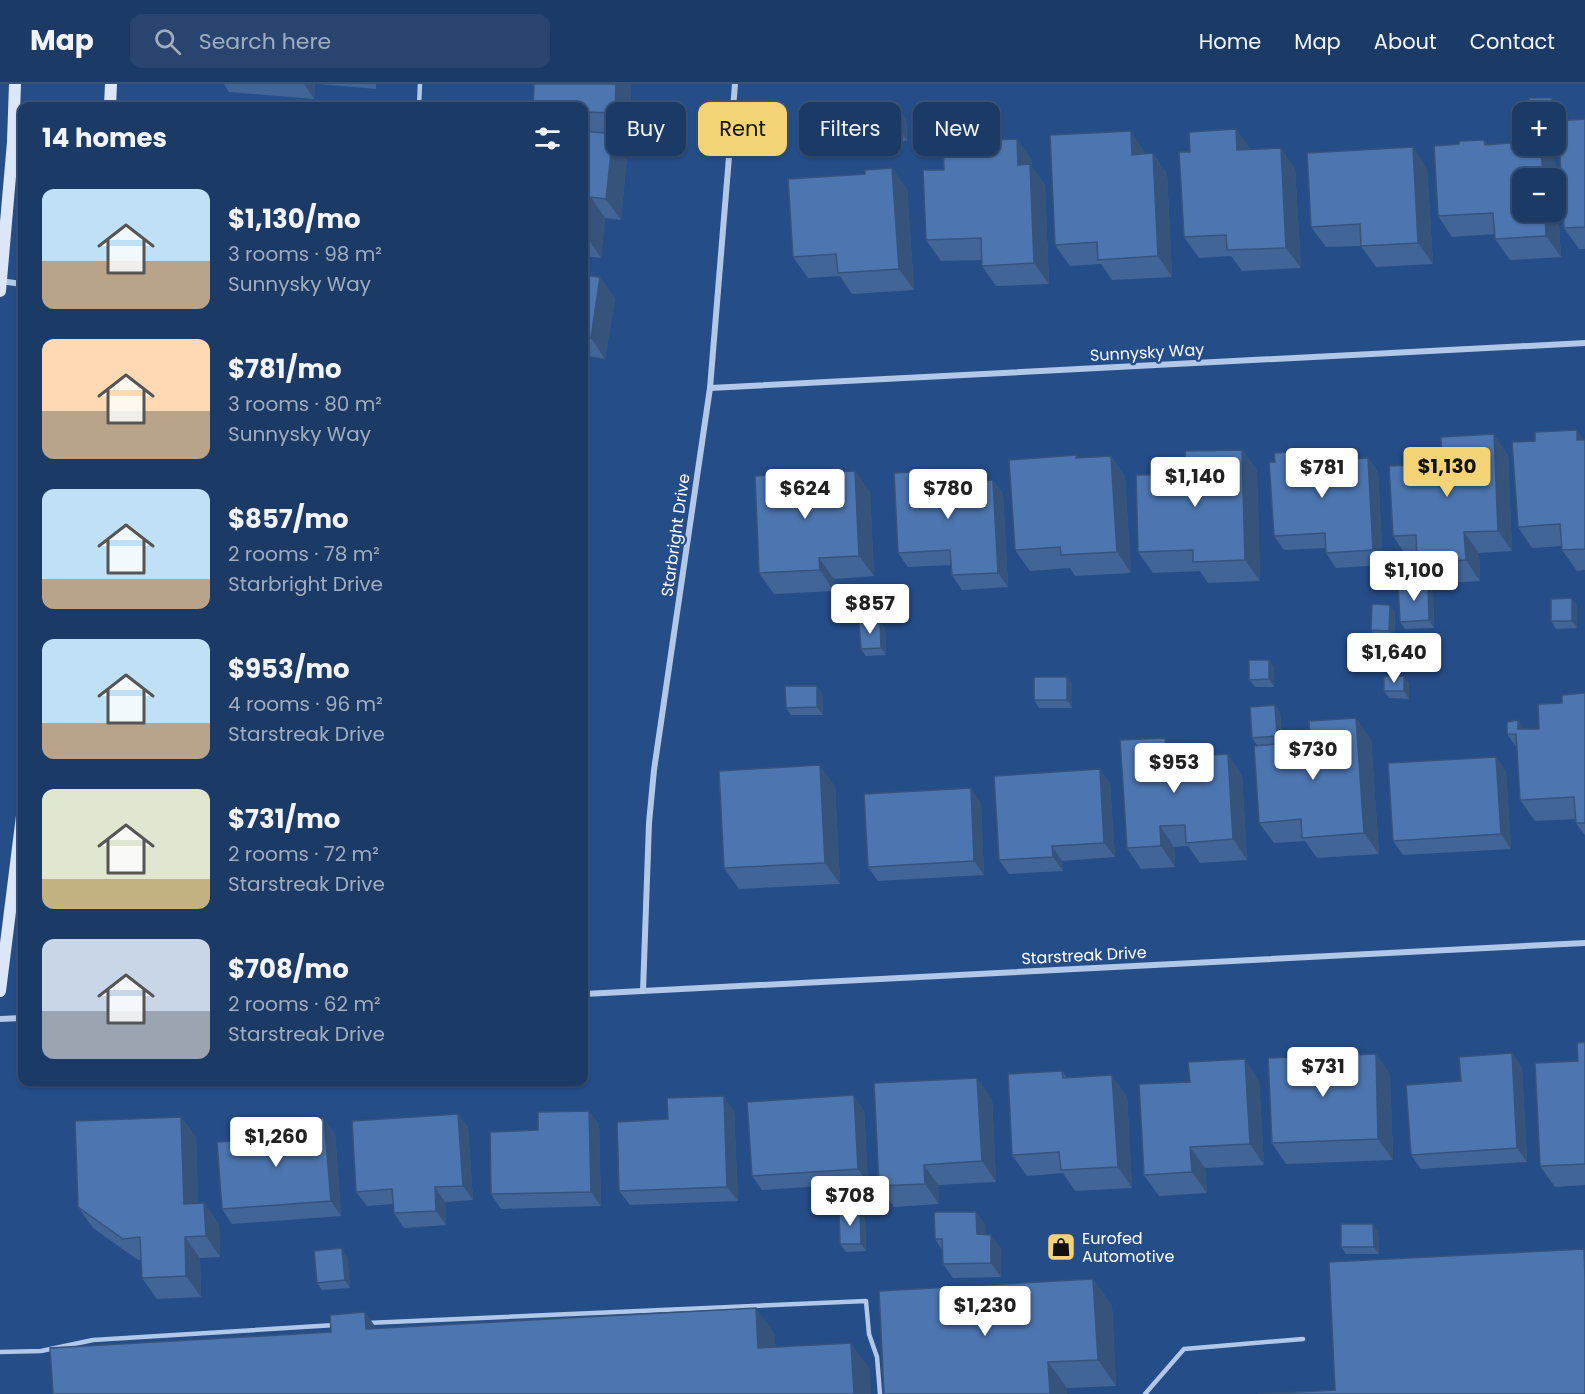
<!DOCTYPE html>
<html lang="en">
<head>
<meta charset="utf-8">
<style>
  :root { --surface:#1c3a66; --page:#29456f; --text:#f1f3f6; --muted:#a0adbf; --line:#3a547a; --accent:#f3d375 }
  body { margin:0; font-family:Poppins,sans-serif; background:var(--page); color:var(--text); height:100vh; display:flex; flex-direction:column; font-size:22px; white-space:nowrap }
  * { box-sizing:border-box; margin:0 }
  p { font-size:20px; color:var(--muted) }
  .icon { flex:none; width:33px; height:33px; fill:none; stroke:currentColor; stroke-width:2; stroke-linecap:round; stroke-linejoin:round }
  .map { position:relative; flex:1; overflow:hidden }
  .panel { position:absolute; left:18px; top:18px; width:570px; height:984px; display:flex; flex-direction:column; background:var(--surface); border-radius:12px; box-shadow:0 2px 4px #0004,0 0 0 2px var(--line) }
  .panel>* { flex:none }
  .hud { position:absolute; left:606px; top:18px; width:570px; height:54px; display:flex; gap:12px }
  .fabs { position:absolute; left:1512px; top:18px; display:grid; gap:12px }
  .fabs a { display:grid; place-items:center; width:54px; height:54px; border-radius:12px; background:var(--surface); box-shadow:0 2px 4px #0004,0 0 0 2px var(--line); font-size:30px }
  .price { position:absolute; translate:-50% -51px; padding:0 14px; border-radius:6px; background:#fff; color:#222; font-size:20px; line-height:39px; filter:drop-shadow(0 2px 3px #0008) }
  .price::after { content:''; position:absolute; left:50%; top:36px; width:18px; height:14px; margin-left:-9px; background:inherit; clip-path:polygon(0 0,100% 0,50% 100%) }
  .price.selected { background:var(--accent); color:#111 }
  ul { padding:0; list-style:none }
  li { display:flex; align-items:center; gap:18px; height:150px; padding:0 24px }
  li span { display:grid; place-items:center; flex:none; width:168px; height:120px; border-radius:12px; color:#555 }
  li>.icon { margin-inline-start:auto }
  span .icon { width:72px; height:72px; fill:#fffc; stroke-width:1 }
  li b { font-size:26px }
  h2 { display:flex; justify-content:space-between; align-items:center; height:72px; padding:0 24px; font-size:26px }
  .chip { padding:0 21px; border-radius:12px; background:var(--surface); box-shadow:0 2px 4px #0004,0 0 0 2px var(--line); font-size:21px; line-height:54px }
  .chip.selected { background:var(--accent); color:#111 }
  header { display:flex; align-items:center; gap:36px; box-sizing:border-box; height:84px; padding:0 30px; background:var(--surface); border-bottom:2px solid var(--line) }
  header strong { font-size:28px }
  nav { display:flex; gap:33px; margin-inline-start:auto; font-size:21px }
  .search { width:420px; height:54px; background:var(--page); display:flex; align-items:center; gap:15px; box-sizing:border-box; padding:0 21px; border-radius:12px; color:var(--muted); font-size:22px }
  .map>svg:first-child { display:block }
</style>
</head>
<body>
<header>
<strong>Map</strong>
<div class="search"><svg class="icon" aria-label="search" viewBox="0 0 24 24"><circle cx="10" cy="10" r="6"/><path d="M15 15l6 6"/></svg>Search here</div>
<nav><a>Home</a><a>Map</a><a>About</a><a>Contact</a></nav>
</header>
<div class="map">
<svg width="1585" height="1310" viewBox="0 0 1585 1310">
  <rect width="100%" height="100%" fill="#254d88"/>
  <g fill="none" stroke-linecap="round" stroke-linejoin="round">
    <g stroke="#b1c8e9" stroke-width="4.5">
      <polyline points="419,22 420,0"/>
      <polyline points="367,1239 866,1217 869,1250 877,1273 880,1310"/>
      <polyline points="0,1268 41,1267 93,1256 335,1241"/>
      <polyline points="1145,1310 1184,1265 1303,1255"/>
    </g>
    <g stroke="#b1c8e9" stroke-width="6">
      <polyline points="0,197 22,200"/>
      <polyline points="710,304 1585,259"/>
      <polyline points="643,907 649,739 654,686 710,304 735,0"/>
      <polyline points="584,910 1585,859"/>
      <polyline points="0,935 22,934"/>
    </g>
    <g stroke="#dbe7f8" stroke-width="12">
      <polyline points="110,22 111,0"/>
      <polyline points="0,207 13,58 15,0"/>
      <polyline points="0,907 22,732"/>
    </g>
  </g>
  <g fill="#426597">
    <polygon points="224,0 315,0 314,15 229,8"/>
    <polygon points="319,0 376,0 376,5"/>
    <polygon points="530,0 631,0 630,50 604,49 613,50 627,71 621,136 605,134 601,174 584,172 584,22 534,0"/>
    <polygon points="1552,14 1558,21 1558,37 1585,35 1585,165 1579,165 1564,144 1558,46 1556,47 1556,28"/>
    <polygon points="901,27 906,35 907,57 881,58 876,50"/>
    <polygon points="1484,56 1487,60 1555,78 1561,173 1510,176 1495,155 1495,150 1452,153 1438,132 1459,60"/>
    <polygon points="1250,65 1295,84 1301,184 1242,187 1231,172 1199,174 1184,153"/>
    <polygon points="1145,68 1145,70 1153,69 1167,90 1172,193 1112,196 1101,180 1070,182 1055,161"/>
    <polygon points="1032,76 1032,83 1045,101 1049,200 996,202 982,182 981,176 941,177 926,156 944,86"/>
    <polygon points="1427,84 1433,180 1376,183 1361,162 1326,163 1311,143"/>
    <polygon points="907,105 914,206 852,210 840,192 808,194 793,173"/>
    <polygon points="584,191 615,214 605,275 589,272 584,312"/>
    <polygon points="1584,356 1585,356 1585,486 1577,487 1562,466 1562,462 1532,464 1518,443"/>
    <polygon points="1242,366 1257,387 1260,497 1208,499 1200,487 1153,489 1138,468 1186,390"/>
    <polygon points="1325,366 1332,376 1368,374 1378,388 1383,481 1336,484 1326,469 1326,464 1284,466 1274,452"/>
    <polygon points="1508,371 1512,467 1479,469 1480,497 1432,500 1417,479 1417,473 1407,473 1393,452 1442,379"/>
    <polygon points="1111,372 1125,393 1131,489 1075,492 1070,484 1030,487 1015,466 1079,374"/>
    <polygon points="855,387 870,408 874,492 834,495 834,507 774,510 759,489"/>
    <polygon points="993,396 1003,410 1008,503 962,506 952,491 951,481 908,483 898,469 955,398"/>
    <polygon points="1428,499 1433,506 1434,544 1405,545 1400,538"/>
    <polygon points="1577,521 1577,544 1556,545 1551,537"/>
    <polygon points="1395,528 1394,555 1376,554 1371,546"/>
    <polygon points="880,537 885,544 886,571 866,572 861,565"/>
    <polygon points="1274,583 1274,603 1255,603 1249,596"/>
    <polygon points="1067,593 1072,601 1072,624 1039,624 1034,616"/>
    <polygon points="1409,599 1409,615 1389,614 1384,607"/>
    <polygon points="822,609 823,631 791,631 786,624"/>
    <polygon points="1585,609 1585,751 1576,739 1576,735 1535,737 1520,716 1517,664 1507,650 1518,636 1524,645 1539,645 1562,619"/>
    <polygon points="1280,628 1282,659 1371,655 1379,770 1317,774 1305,757 1274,759 1259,739 1257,661 1252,654"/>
    <polygon points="1179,673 1242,691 1247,776 1200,779 1188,762 1174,763 1175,783 1141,785 1127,764"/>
    <polygon points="1100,685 1110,700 1115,773 1062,777 1063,787 1009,790 999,776"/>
    <polygon points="1506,687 1511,765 1403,771 1393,757"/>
    <polygon points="835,702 840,800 739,805 724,784"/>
    <polygon points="981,719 984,791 878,797 868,783"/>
    <polygon points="1585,958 1585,1101 1555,1103 1540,1082"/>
    <polygon points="1512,969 1522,984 1527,1078 1421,1085 1411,1071 1461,997"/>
    <polygon points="1376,970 1390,991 1393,1076 1286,1080 1272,1059"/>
    <polygon points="1062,987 1067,994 1127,1012 1132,1104 1075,1107 1063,1089 1027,1092 1012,1071"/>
    <polygon points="1259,996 1264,1081 1205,1084 1207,1109 1159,1112 1144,1091"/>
    <polygon points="992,1015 996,1098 938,1101 939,1120 894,1123 879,1102"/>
    <polygon points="864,1026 868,1099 762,1106 752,1092"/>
    <polygon points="589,1027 599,1041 601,1122 501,1125 491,1110 538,1046"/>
    <polygon points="734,1027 738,1117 630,1121 619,1107"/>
    <polygon points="458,1030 468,1044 473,1116 445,1118 446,1141 404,1144 394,1129 393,1120 367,1122 356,1108"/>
    <polygon points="181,1033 196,1053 198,1119 204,1119 219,1140 220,1173 200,1174 201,1213 157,1215 142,1194 141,1176 138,1176 93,1144 78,1123"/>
    <polygon points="335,1049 341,1132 232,1140 222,1125 282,1054"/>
    <polygon points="976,1128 986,1142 986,1151 991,1151 1001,1165 1001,1193 953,1194 943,1180 942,1166 935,1155"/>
    <polygon points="865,1133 866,1167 846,1168 840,1160"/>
    <polygon points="1378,1148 1379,1170 1346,1170 1341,1163"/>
    <polygon points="347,1172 350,1204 322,1206 317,1199"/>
    <polygon points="1093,1195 1112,1222 1116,1302 1067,1304 1067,1310 884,1310"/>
  </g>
  <g fill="#36537b">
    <polygon points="304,0 315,0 314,15"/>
    <polygon points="616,0 631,0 630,50 615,29"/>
    <polygon points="1552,14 1558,21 1559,46 1556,42 1556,28 1553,28"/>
    <polygon points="901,27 906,35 907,57 902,49"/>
    <polygon points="1236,45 1251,66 1237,66"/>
    <polygon points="1131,47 1145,68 1146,91 1132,71"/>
    <polygon points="613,50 627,71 621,136 606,115"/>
    <polygon points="1017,55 1032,76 1032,83 1045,101 1049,200 1034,179 1018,81"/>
    <polygon points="1541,62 1544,62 1555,78 1561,173 1546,152 1545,128 1556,128 1556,94 1543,94"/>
    <polygon points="1413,63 1427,84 1433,180 1418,159"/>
    <polygon points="1281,64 1295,84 1301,184 1286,164"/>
    <polygon points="1153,69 1167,90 1172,193 1158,172"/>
    <polygon points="892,84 907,105 914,206 899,185"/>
    <polygon points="591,113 605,134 601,174 587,153"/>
    <polygon points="600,193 615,214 605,275 591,254"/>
    <polygon points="584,265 589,272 584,312"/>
    <polygon points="584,329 590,338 585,390 590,397 584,448"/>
    <polygon points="1577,346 1585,358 1577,356"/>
    <polygon points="1494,350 1508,371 1512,467 1498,447"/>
    <polygon points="1242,366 1257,387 1260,497 1245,476"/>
    <polygon points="1325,366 1335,381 1326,376"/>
    <polygon points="1111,372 1125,393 1131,489 1117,468"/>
    <polygon points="1368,374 1378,388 1383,481 1373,466"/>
    <polygon points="947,386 957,401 948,398"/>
    <polygon points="855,387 870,408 874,492 859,472"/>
    <polygon points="993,396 1003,410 1008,503 998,489"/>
    <polygon points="1464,448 1479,469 1480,497 1466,476"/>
    <polygon points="819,474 834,495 834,507 820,486"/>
    <polygon points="1428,499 1433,506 1434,544 1429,536"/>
    <polygon points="1572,514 1577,521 1577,544 1572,537"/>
    <polygon points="1390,521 1395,528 1394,555 1389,547"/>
    <polygon points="880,537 885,544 886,571 881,564"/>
    <polygon points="1269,576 1274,583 1274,603 1269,595"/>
    <polygon points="1404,592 1409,599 1409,615 1404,607"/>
    <polygon points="1067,593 1072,601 1072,624 1067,616"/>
    <polygon points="817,602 822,609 823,631 817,623"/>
    <polygon points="1275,621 1280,628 1282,660 1277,652"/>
    <polygon points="1356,634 1371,655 1379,770 1364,749"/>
    <polygon points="1518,636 1532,657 1518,645"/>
    <polygon points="1165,654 1180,675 1167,674"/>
    <polygon points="1228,670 1242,691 1247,776 1233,755"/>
    <polygon points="1496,673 1506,687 1511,765 1501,750"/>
    <polygon points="820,681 835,702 840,800 825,779"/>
    <polygon points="1100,685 1110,700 1115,773 1104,759"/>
    <polygon points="971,704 981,719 984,791 974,777"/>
    <polygon points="1160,742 1174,763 1175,783 1161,762"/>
    <polygon points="1052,762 1062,777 1063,787 1053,773"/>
    <polygon points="1512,969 1522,984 1527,1078 1517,1064"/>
    <polygon points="1376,970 1390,991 1393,1076 1378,1055"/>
    <polygon points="1245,975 1259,996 1264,1081 1250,1060"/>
    <polygon points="1112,991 1127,1012 1132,1104 1118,1083"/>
    <polygon points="977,994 992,1015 996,1098 982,1077"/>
    <polygon points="854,1011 864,1026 868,1099 858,1085"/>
    <polygon points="724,1012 734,1027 738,1117 727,1103"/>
    <polygon points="589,1027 599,1041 601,1122 591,1108"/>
    <polygon points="458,1030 468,1044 473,1116 463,1102"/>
    <polygon points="181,1033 196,1053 199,1140 184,1120"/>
    <polygon points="324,1034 335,1049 341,1132 331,1117"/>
    <polygon points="1190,1063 1205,1084 1207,1109 1192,1088"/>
    <polygon points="924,1081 938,1101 939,1120 925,1100"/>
    <polygon points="435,1103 445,1118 446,1141 436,1127"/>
    <polygon points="204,1119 219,1140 220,1173 206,1152"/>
    <polygon points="860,1126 865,1133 866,1167 861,1160"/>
    <polygon points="976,1128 986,1142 987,1165 977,1150"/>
    <polygon points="1373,1140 1378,1148 1379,1170 1374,1163"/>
    <polygon points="991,1151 1001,1165 1001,1193 991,1179"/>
    <polygon points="185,1153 200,1174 201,1213 186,1192"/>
    <polygon points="342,1164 347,1172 350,1204 345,1196"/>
    <polygon points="1093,1195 1112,1222 1116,1302 1098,1276"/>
    <polygon points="756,1224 775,1250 777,1290 758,1264"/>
    <polygon points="365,1228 384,1255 366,1245"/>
    <polygon points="851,1259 870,1285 871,1310 854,1310"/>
    <polygon points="1048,1278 1067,1304 1067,1310 1050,1310"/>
  </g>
  <g fill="#4d76b0" stroke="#36537b" stroke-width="1.5">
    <polygon points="534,0 616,0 615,29 584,28 584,22 533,22"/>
    <polygon points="1529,14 1552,14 1553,28 1530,28"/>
    <polygon points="901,27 902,49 876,50 876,28"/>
    <polygon points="1585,35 1585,143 1564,144 1558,37"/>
    <polygon points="1236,45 1237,66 1281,64 1286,164 1227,166 1226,151 1184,153 1179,68 1190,68 1189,48"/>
    <polygon points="584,47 613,50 606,115 591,113 587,153 584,153"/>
    <polygon points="1131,47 1132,71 1153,69 1158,172 1098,176 1097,158 1055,161 1050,51"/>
    <polygon points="1017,55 1018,81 1030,80 1034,179 982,182 981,154 926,156 923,86 944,86 943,58"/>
    <polygon points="1484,56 1485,61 1522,58 1522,62 1541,62 1543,94 1522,94 1522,128 1545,128 1546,152 1495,155 1493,129 1438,132 1434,62 1459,60 1459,57"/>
    <polygon points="1413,63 1418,159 1361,162 1360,140 1311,143 1307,69"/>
    <polygon points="892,84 899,185 838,189 836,170 793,173 788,95 865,90 865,86"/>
    <polygon points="584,191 600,193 591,254 584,253"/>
    <polygon points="1577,346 1577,356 1585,356 1585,465 1562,466 1560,440 1518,443 1512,358 1535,357 1535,348"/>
    <polygon points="1494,350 1498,447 1464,448 1466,476 1417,479 1416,451 1393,452 1389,382 1442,379 1441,353"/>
    <polygon points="1242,366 1245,476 1193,478 1193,466 1138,468 1136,391 1186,390 1185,367"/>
    <polygon points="1325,366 1326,376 1368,374 1373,466 1326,469 1325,449 1274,452 1269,378 1275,378 1274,369"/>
    <polygon points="1077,371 1076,374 1111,372 1117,468 1061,471 1060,463 1015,466 1009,376"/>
    <polygon points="947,386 948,398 993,396 998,489 952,491 950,466 898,469 894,389"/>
    <polygon points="855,387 859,472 819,474 820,486 759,489 755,392"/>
    <polygon points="1428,499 1429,536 1400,538 1398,500"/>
    <polygon points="1572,514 1572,537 1551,537 1551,515"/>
    <polygon points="1372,520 1390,521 1389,547 1371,546"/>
    <polygon points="880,537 881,564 861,565 859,538"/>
    <polygon points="1249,576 1269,576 1269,595 1249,596"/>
    <rect x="1384" y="592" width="20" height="15"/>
    <rect x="1034" y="593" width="33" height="23"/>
    <polygon points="785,602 817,602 817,623 786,624"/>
    <polygon points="1585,609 1585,740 1585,739 1576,739 1574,713 1520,716 1516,650 1507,650 1507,638 1518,636 1518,645 1539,645 1538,620 1562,619 1562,611"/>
    <polygon points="1275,621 1277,652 1252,654 1250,623"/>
    <polygon points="1356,634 1364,749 1302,754 1301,735 1259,739 1254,662 1310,657 1309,637"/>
    <polygon points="1165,654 1167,674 1228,670 1233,755 1186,759 1185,741 1160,742 1161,762 1127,764 1120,656"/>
    <polygon points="1496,673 1501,750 1393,757 1388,679"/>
    <polygon points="820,681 825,779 724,784 719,687"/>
    <polygon points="1100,685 1104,759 1052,762 1053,773 999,776 994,692"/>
    <polygon points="971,704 974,777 868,783 864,710"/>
    <polygon points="1585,958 1585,1080 1540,1082 1535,979 1578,977 1577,959"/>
    <polygon points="1512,969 1517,1064 1411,1071 1406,1001 1461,997 1459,973"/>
    <polygon points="1376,970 1378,1055 1272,1059 1268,974"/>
    <polygon points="1245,975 1250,1060 1190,1063 1192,1088 1144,1091 1139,1000 1190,998 1188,978"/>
    <polygon points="1062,987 1063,994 1112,991 1118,1083 1061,1086 1059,1068 1012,1071 1008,990"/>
    <polygon points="977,994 982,1077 924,1081 925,1100 879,1102 874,999"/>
    <polygon points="854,1011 858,1085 752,1092 747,1018"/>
    <polygon points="724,1012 727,1103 619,1107 617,1038 668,1035 667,1014"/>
    <polygon points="589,1027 591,1108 491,1110 490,1048 538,1046 538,1028"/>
    <polygon points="458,1030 463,1102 435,1103 436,1127 394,1129 392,1105 356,1108 352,1037"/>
    <polygon points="181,1033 184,1120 204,1119 206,1152 185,1153 186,1192 142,1194 140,1153 123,1155 78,1123 75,1037"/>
    <polygon points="324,1034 331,1117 222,1125 217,1058 282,1054 281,1037"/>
    <polygon points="839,1126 860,1126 861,1160 840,1160"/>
    <polygon points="934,1128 976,1128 977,1150 991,1151 991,1179 943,1180 942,1155 935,1155"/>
    <polygon points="1341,1140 1373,1140 1374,1163 1341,1163"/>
    <polygon points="342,1164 345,1196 317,1199 314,1167"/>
    <polygon points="1584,1165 1585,1194 1585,1310 1258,1310 1335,1306 1329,1178"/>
    <polygon points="1093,1195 1098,1276 1048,1278 1050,1310 884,1310 879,1207"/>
    <polygon points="756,1224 758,1264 851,1259 854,1310 53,1310 50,1264 331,1248 330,1231 365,1228 366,1245"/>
  </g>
  <defs>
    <g id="shop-square" transform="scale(1.5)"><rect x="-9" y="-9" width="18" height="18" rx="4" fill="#f3d375" stroke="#254d88"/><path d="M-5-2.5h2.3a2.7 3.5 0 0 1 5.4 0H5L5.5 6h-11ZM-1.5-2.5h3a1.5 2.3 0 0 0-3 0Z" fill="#111"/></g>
  </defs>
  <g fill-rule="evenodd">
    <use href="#shop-square" x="1061" y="1163"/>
  </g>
  <g text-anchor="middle" stroke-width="4.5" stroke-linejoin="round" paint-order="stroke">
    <g font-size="16" fill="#fff" stroke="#254d88">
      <text transform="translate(1147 268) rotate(-3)" y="6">Sunnysky Way</text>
      <text transform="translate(675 451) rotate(-82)" y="6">Starbright Drive</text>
      <text transform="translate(1084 871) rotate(-3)" y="6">Starstreak Drive</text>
    </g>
    <g font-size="16" fill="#fff" stroke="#254d88" text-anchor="start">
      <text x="1082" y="1160">Eurofed<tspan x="1082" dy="18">Automotive</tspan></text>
    </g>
  </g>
</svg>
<div class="fabs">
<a>+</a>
<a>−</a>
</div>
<b class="price selected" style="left:1447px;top:414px">$1,130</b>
<b class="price" style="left:1322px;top:415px">$781</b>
<b class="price" style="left:1195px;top:424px">$1,140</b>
<b class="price" style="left:805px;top:436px">$624</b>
<b class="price" style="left:948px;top:436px">$780</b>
<b class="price" style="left:1414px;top:518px">$1,100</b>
<b class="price" style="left:870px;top:551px">$857</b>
<b class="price" style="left:1394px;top:600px">$1,640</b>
<b class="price" style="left:1313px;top:697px">$730</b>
<b class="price" style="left:1174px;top:710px">$953</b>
<b class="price" style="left:1323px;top:1014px">$731</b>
<b class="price" style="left:276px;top:1084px">$1,260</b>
<b class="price" style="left:850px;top:1143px">$708</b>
<b class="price" style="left:985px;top:1253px">$1,230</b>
<div class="hud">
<a class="chip">Buy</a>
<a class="chip selected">Rent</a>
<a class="chip">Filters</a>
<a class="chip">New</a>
</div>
<section class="panel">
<h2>14 homes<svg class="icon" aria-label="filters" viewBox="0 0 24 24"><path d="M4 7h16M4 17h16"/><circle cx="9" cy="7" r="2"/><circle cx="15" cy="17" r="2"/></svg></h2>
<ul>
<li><span style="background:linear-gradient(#bfe0f5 60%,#b9a48a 0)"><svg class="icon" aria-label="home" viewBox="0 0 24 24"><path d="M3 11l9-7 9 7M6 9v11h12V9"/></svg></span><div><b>$1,130/mo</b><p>3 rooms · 98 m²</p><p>Sunnysky Way</p></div></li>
<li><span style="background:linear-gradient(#ffd9b3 60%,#b9a48a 0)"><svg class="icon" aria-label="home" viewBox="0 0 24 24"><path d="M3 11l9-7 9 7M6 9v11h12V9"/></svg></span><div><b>$781/mo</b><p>3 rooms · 80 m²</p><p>Sunnysky Way</p></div></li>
<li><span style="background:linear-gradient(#bfe0f5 75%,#b9a48a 0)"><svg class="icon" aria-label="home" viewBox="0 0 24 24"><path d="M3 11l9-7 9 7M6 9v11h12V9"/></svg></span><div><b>$857/mo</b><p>2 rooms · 78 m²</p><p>Starbright Drive</p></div></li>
<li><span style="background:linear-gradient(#bfe0f5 70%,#b9a48a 0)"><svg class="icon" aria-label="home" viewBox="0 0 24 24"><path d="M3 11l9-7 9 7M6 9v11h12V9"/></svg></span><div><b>$953/mo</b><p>4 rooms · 96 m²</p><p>Starstreak Drive</p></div></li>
<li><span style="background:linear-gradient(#dfe7d0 75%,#c2b280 0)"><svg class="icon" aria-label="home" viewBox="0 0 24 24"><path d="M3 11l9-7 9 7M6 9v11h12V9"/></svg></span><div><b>$731/mo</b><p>2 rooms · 72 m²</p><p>Starstreak Drive</p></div></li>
<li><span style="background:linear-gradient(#c9d6e8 60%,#9aa5b1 0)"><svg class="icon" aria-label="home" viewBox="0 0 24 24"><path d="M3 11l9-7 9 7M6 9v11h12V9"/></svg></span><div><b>$708/mo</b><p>2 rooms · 62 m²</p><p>Starstreak Drive</p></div></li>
</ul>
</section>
</div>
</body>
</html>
